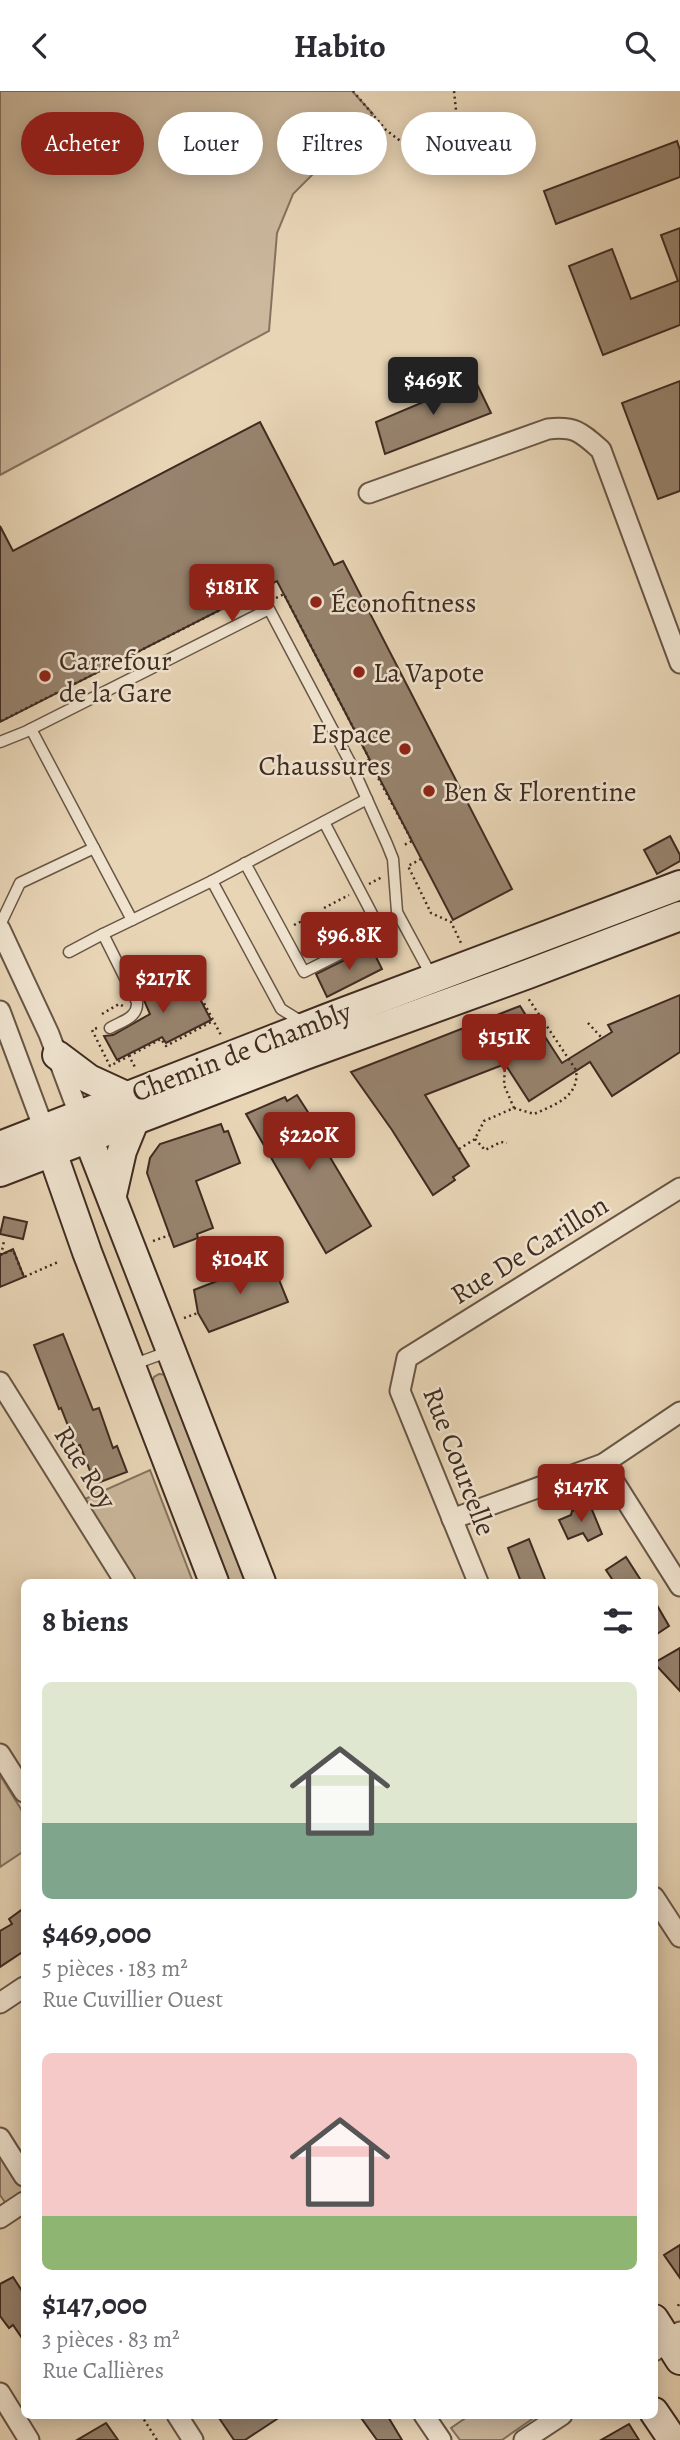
<!DOCTYPE html>
<html lang="fr">
<head>
<meta charset="utf-8">
<style>
  :root { --surface:#fff; --page:#f2f2f3; --text:#2b2b33; --muted:#7c7c81; --accent:#8f2418 }
  body { margin:0; font-family:Alegreya,serif; background:var(--page); color:var(--text); height:100vh; display:flex; flex-direction:column; font-size:26px; white-space:nowrap }
  * { box-sizing:border-box; margin:0 }
  p { font-size:23px; color:var(--muted) }
  .icon { flex:none; width:38px; height:38px; fill:none; stroke:currentColor; stroke-width:2; stroke-linecap:round; stroke-linejoin:round }
  .map { position:relative; flex:1; overflow:hidden }
  .details { position:absolute; left:21px; top:1488px; width:637px; height:840px; display:flex; flex-direction:column; background:var(--surface); border-radius:10px; box-shadow:0 4px 18px #0003 }
  .details>* { flex:none }
  .hud { position:absolute; left:21px; top:21px; width:639px; height:63px; display:flex; gap:14px }
  .price { position:absolute; translate:-50% -60px; padding:0 16px; border-radius:7px; background:var(--accent); color:#fff; font-size:23px; line-height:46px; filter:drop-shadow(0 2px 4px #0008) }
  .price::after { content:''; position:absolute; left:50%; top:42px; width:21px; height:16px; margin-left:-10px; background:inherit; clip-path:polygon(0 0,100% 0,50% 100%) }
  .price.selected { background:#222; color:#fff }
  ul { padding:0; list-style:none }
  li { display:grid; align-content:center; gap:14px; height:371px; padding:0 21px }
  li span { display:grid; place-items:center; height:217px; border-radius:10px; color:#555 }
  li>.icon { margin-inline-start:auto }
  span .icon { width:126px; height:126px; fill:#fffc; stroke-width:1 }
  li b { font-size:30px }
  h2 { display:flex; justify-content:space-between; align-items:center; height:84px; padding:0 21px; font-size:30px }
  .pill { padding:0 24px; border-radius:32px; background:var(--surface); box-shadow:0 4px 18px #0003; font-size:24px; line-height:63px }
  .pill.selected { background:var(--accent); color:#fff }
  header { display:flex; justify-content:space-between; align-items:center; height:91px; padding:0 21px; background:var(--surface); font-size:32px; font-weight:700 }
  .map>svg:first-child { display:block }
</style>
</head>
<body>
<header><svg class="icon" aria-label="back" viewBox="0 0 24 24"><path d="M15 5l-7 7 7 7"/></svg>Habito<svg class="icon" aria-label="search" viewBox="0 0 24 24"><circle cx="10" cy="10" r="6"/><path d="M15 15l6 6"/></svg></header>
<div class="map">
<svg width="680" height="2349" viewBox="0 0 680 2349">
  <rect width="100%" height="100%" fill="#e8d5b6"/>
  <filter id="stains"><feTurbulence type="fractalNoise" baseFrequency=".00286" numOctaves="4"/><feColorMatrix values="0 0 0 0 .2 0 0 0 0 .09 0 0 0 0 .02 0 0 0 .5 -.17"/></filter>
  <radialGradient id="worn" r=".72"><stop offset=".6" stop-color="#630" stop-opacity="0"/><stop offset="1" stop-color="#630" stop-opacity=".3"/></radialGradient>
  <g fill="#cbb89d" stroke="#85725f" stroke-width="2">
    <polygon points="0,0 352,0 373,23 293,103 277,142 269,240 0,384"/>
    <polygon points="159,1283 167,1284 250,1491 226,1491 151,1295 154,1286"/>
    <polygon points="150,1379 193,1491 137,1491 85,1408"/>
    <polygon points="0,1684 24,1723 24,1760 0,1776"/>
    <polygon points="0,2047 24,2085 24,2111 11,2120 0,2104"/>
    <polygon points="470,2324 538,2324 502,2349 460,2349 451,2337"/>
  </g>
  <g fill="#97836e" stroke="#3f2b21" stroke-width="2">
    <polygon points="677,50 680,59 680,86 556,133 544,100"/>
    <polygon points="680,137 680,234 603,264 569,175 612,158 631,208 678,190 661,144"/>
    <polygon points="475,289 491,322 385,363 376,331"/>
    <polygon points="680,290 680,400 658,408 622,312"/>
    <polygon points="260,331 334,474 343,470 512,798 453,829 277,490 0,631 0,435 13,460"/>
    <polygon points="670,745 680,764 680,770 657,783 644,759"/>
    <polygon points="371,856 382,878 327,906 316,883"/>
    <polygon points="184,877 211,929 166,952 162,946 117,969 104,945 113,944 150,923 140,900"/>
    <polygon points="680,904 680,961 612,1005 590,971 529,1010 505,973 425,1004 469,1075 453,1086 455,1089 433,1104 392,1039 351,981 520,915 532,934 536,932 562,972 612,941 608,934"/>
    <polygon points="297,1004 313,1029 309,1031 371,1135 326,1162 246,1023 285,1006 287,1010"/>
    <polygon points="221,1033 224,1041 228,1040 240,1072 196,1090 213,1137 197,1143 198,1147 174,1156 147,1082 150,1067 160,1053"/>
    <polygon points="4,1126 27,1131 23,1148 0,1143"/>
    <polygon points="13,1158 24,1186 0,1196 0,1164"/>
    <polygon points="271,1169 288,1211 209,1241 198,1222 194,1199"/>
    <polygon points="63,1243 93,1319 99,1317 113,1357 117,1355 127,1381 95,1393 80,1354 76,1355 61,1317 59,1318 34,1254"/>
    <polygon points="590,1414 602,1443 588,1450 583,1442 568,1448 559,1429 571,1424 572,1420"/>
    <polygon points="529,1448 546,1491 521,1491 508,1457"/>
    <polygon points="626,1466 642,1491 614,1491 606,1479"/>
    <polygon points="654,1509 669,1535 654,1545"/>
    <polygon points="680,1557 680,1600 654,1572"/>
    <polygon points="24,1817 24,1860 0,1876 0,1840 12,1833 9,1828"/>
    <polygon points="680,2154 680,2187 664,2164"/>
    <polygon points="13,2186 24,2203 24,2250 13,2234 9,2237 0,2225 0,2193"/>
    <polygon points="217,2324 283,2324 245,2349 234,2349"/>
    <polygon points="359,2324 387,2324 402,2349 377,2349"/>
    <polygon points="106,2332 118,2349 77,2349"/>
    <polygon points="629,2333 639,2349 601,2349"/>
  </g>
  <g fill="none" stroke-linecap="round" stroke-linejoin="round">
    <g stroke="#695646" stroke-width="13">
      <g id="lane">
        <polyline points="31,638 132,829 212,790 367,708"/>
        <polyline points="0,651 25,641 269,518 352,675 387,753 393,768 397,821 431,884"/>
        <polyline points="245,772 304,881 382,842 324,731"/>
        <polyline points="212,790 281,918 302,931"/>
        <polyline points="0,834 20,792 94,757"/>
        <polyline points="69,861 103,843"/>
        <path d="M 110,937 C 122,930 138,927 137,911 L 103,843 L 132,829"/>
        <polyline points="132,1274 170,1260"/>
      </g>
    </g>
    <g stroke="#695646" stroke-width="23">
      <g id="street">
        <path d="M 369,402 L 548,338 C 575,335 581,341 601,359 L 680,572"/>
        <polyline points="0,838 49,943 79,1023"/>
        <polyline points="0,920 44,1038"/>
        <polyline points="0,1291 125,1491"/>
        <polyline points="603,1373 680,1495"/>
        <polyline points="452,1428 603,1373 680,1321"/>
        <polyline points="478,1491 400,1300 407,1267 680,1097"/>
        <polyline points="0,1663 24,1701"/>
        <polyline points="654,1806 680,1846"/>
        <polyline points="0,1912 24,1896"/>
        <polyline points="0,2047 24,2085"/>
        <polyline points="0,2127 24,2111"/>
        <polyline points="654,2260 680,2241"/>
        <polyline points="0,2302 29,2349"/>
        <polyline points="177,2324 193,2349"/>
        <polyline points="424,2324 441,2349"/>
        <polyline points="524,2349 562,2324"/>
      </g>
    </g>
    <g stroke="#3f2b21" stroke-width="32">
      <g id="secondary">
        <polyline points="57,964 89,988 126,1005"/>
        <polyline points="81,1029 261,1491"/>
        <polyline points="46,1044 87,1161 214,1491"/>
        <polyline points="0,1055 328,927 680,794"/>
        <polyline points="0,1081 305,964 528,883 680,825"/>
        <polyline points="112,1104 122,1060 135,1028"/>
        <polyline points="654,2228 680,2269"/>
        <polyline points="654,2321 673,2349"/>
      </g>
    </g>
    <g stroke="#3f2b21" stroke-width="2.5" stroke-dasharray="2 3.5" stroke-linecap="butt">
      <polyline points="353,0 386,39 407,55 459,48 454,0"/>
      <polyline points="276,507 284,503 369,667"/>
      <polyline points="1,630 236,511 258,501 268,504"/>
      <polyline points="368,668 412,750 402,755"/>
      <polyline points="421,768 408,775 431,822 451,831 461,852"/>
      <polyline points="369,793 382,786"/>
      <polyline points="324,817 349,804"/>
      <polyline points="294,834 300,831 304,839 302,848"/>
      <polyline points="134,879 141,875"/>
      <polyline points="143,897 185,876 222,946"/>
      <polyline points="102,923 119,913 123,915"/>
      <polyline points="588,932 602,947"/>
      <polyline points="97,937 92,939 110,975 129,965 136,978"/>
      <polyline points="129,965 161,948 166,955 213,930"/>
      <path d="M 514,1017 L 534,1023 C 554,1014 580,1006 576,979 L 528,907"/>
      <polyline points="475,1048 485,1059 501,1051 507,1052"/>
      <polyline points="459,1058 475,1048 484,1030 514,1017 504,994 505,973"/>
      <polyline points="153,1150 170,1144"/>
      <polyline points="0,1164 13,1159 24,1186 58,1171"/>
      <polyline points="1,1164 4,1150"/>
      <polyline points="184,1227 198,1222"/>
      <polyline points="678,2215 679,2213"/>
      <polyline points="141,2324 157,2349"/>
    </g>
    <use href="#lane" stroke="#f0e4d0" stroke-width="10"/>
    <use href="#street" stroke="#f0e4d0" stroke-width="19"/>
    <use href="#secondary" stroke="#f0e4d0" stroke-width="28"/>
  </g>
  <g fill="#8f2418" stroke="#f0e4d0" stroke-width="2.5">
    <circle cx="316" cy="511" r="7"/>
    <circle cx="359" cy="581" r="7"/>
    <circle cx="45" cy="585" r="7"/>
    <circle cx="405" cy="658" r="7"/>
    <circle cx="429" cy="700" r="7"/>
  </g>
  <g text-anchor="middle" stroke-width="5" stroke-linejoin="round" paint-order="stroke">
    <g font-size="28" fill="#3f2b21" stroke="#f0e4d0" text-anchor="start">
      <text x="330" y="521">Éconofitness</text>
      <text x="59" y="579">Carrefour<tspan x="59" dy="32">de la Gare</tspan></text>
      <text x="373" y="591">La Vapote</text>
      <text x="391" y="652" text-anchor="end">Espace<tspan x="391" dy="32">Chaussures</tspan></text>
      <text x="443" y="710">Ben &amp; Florentine</text>
    </g>
    <g font-size="28" fill="#3f2b21" stroke="#f0e4d0">
      <text transform="translate(241 960) rotate(-21)" y="10">Chemin de Chambly</text>
      <text transform="translate(529 1158) rotate(-32)" y="10">Rue De Carillon</text>
      <text transform="translate(460 1370) rotate(69)" y="10">Rue Courcelle</text>
      <text transform="translate(86 1376) rotate(58)" y="10">Rue Roy</text>
    </g>
  </g>
  <rect width="100%" height="100%" filter="url(#stains)"/>
  <rect width="100%" height="100%" fill="url(#worn)"/>
</svg>
<b class="price selected" style="left:433px;top:326px">$469K</b>
<b class="price" style="left:232px;top:533px">$181K</b>
<b class="price" style="left:349px;top:881px">$96.8K</b>
<b class="price" style="left:163px;top:924px">$217K</b>
<b class="price" style="left:504px;top:983px">$151K</b>
<b class="price" style="left:309px;top:1081px">$220K</b>
<b class="price" style="left:240px;top:1205px">$104K</b>
<b class="price" style="left:581px;top:1433px">$147K</b>
<div class="hud">
<a class="pill selected">Acheter</a>
<a class="pill">Louer</a>
<a class="pill">Filtres</a>
<a class="pill">Nouveau</a>
</div>
<section class="details">
<h2>8 biens<svg class="icon" aria-label="filters" viewBox="0 0 24 24"><path d="M4 7h16M4 17h16"/><circle cx="9" cy="7" r="2"/><circle cx="15" cy="17" r="2"/></svg></h2>
<ul>
<li><span style="background:linear-gradient(#dfe7d0 65%,#7fa58c 0)"><svg class="icon" aria-label="home" viewBox="0 0 24 24"><path d="M3 11l9-7 9 7M6 9v11h12V9"/></svg></span><div><b>$469,000</b><p>5 pièces · 183 m²</p><p>Rue Cuvillier Ouest</p></div></li>
<li><span style="background:linear-gradient(#f6c9c9 75%,#8fb573 0)"><svg class="icon" aria-label="home" viewBox="0 0 24 24"><path d="M3 11l9-7 9 7M6 9v11h12V9"/></svg></span><div><b>$147,000</b><p>3 pièces · 83 m²</p><p>Rue Callières</p></div></li>
</ul>
</section>
</div>
</body>
</html>
